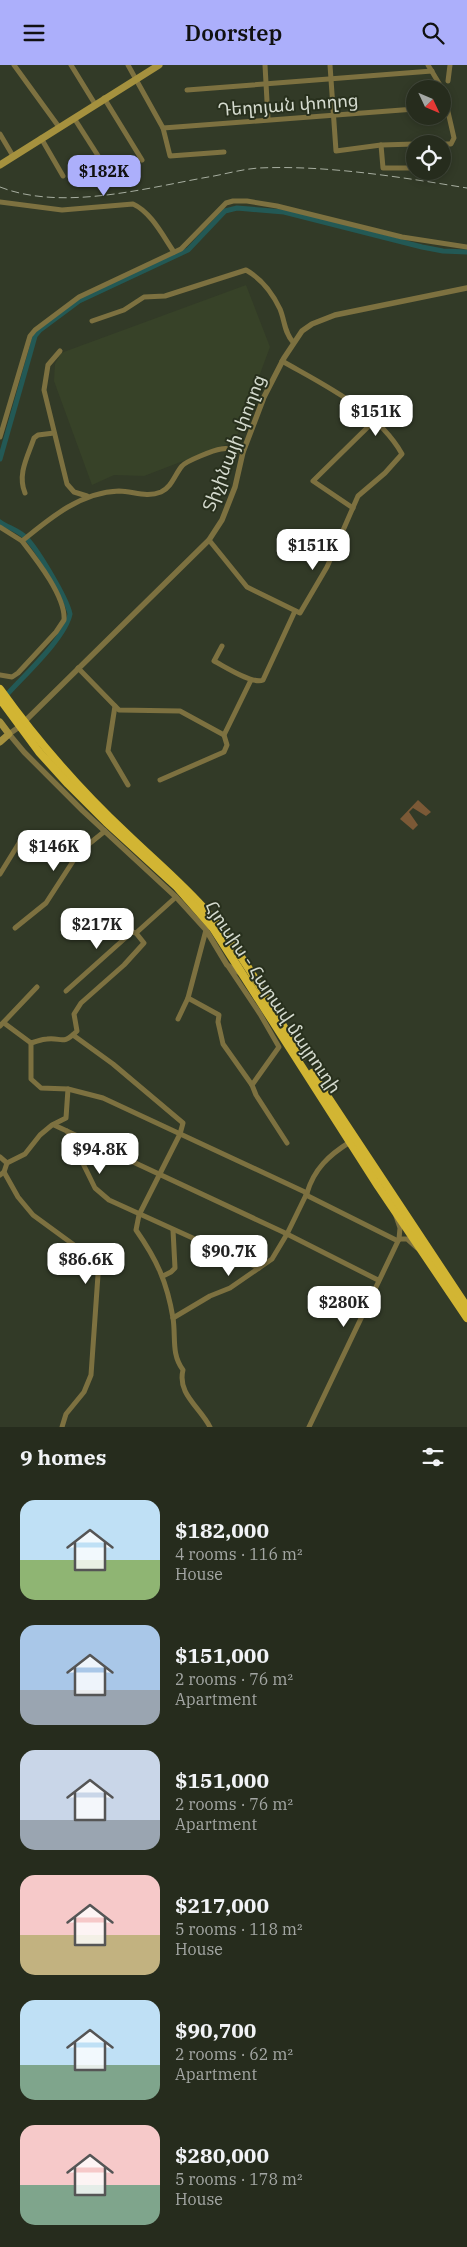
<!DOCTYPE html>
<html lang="en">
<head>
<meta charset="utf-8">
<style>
  :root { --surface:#262c1d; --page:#32382a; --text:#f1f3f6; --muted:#a4a7a4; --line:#42483b; --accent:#acaffb }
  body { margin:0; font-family:"IBM Plex Serif","Noto Sans Armenian",serif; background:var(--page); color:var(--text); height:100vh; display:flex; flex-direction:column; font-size:19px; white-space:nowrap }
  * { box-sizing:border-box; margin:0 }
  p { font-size:16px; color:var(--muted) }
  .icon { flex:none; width:28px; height:28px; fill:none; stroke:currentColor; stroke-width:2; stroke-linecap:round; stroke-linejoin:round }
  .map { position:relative; height:1362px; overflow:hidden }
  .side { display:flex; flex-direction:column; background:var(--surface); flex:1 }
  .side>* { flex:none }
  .needle { width:32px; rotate:134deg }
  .controls { position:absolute; left:406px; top:15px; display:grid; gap:10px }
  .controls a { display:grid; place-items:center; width:45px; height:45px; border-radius:50%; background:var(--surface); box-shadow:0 2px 8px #0003,0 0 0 1px var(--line); font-size:25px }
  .price { position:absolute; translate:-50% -42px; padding:0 11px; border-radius:10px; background:#fff; color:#222; font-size:16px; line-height:32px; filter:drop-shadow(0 1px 2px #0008) }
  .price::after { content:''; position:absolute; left:50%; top:30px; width:15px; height:11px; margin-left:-8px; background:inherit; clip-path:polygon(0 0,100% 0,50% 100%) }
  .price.selected { background:var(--accent); color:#111 }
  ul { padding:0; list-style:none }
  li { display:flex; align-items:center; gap:15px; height:125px; padding:0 20px }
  li span { display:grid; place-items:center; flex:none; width:140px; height:100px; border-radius:15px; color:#555 }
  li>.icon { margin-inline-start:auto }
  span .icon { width:60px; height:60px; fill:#fffc; stroke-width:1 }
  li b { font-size:21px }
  h2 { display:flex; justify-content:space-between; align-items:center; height:60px; padding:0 20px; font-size:21px }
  header { display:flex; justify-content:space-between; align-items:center; height:65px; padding:0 20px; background:var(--accent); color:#111; font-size:22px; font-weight:600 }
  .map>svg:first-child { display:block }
</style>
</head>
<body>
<header><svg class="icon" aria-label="menu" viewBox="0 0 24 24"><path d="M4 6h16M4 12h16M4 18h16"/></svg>Doorstep<svg class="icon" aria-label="search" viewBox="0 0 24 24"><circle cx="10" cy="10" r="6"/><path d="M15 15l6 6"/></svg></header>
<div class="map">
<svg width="467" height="1362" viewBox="0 0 467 1362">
  <rect width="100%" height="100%" fill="#323a27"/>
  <polygon fill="#374228" points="246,220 270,282 235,376 144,411 114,410 92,420 54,316 55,299 61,288"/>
  <polygon fill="#7b5936" points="418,735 431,747 426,751 413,743 409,747 418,760 413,765 400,754"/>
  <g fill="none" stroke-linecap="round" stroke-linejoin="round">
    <g stroke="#235955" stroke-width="5">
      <polyline points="0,394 30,289 35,271 40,265 79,236 188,185 225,146 237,143 284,147 422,182 443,186 467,187"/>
      <path d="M 0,457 C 7,462 17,465 24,471 C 36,481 67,534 70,549 C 65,574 21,613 4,633"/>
    </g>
    <g stroke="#7d7140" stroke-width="5">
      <polyline points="14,0 59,62"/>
      <polyline points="71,0 95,39"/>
      <polyline points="128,0 163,63 170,91 224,87"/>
      <polyline points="265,0 268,54"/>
      <polyline points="330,0 336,86 381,80 415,79"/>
      <polyline points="428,0 443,25 454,73 451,79 441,79"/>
      <polyline points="448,16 450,0"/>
      <polyline points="187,25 432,6"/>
      <polyline points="104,33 142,95"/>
      <polyline points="74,53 109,108"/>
      <polyline points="163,63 415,44"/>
      <polyline points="0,69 13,91"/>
      <polyline points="41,73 63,111"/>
      <polyline points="381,80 383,103 415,103"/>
      <path d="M 0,137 L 62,145 L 133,139 C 151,147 163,171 174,187"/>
      <path d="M 92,256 L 124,245 L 144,232 L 165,231 L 246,205 C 262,214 272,227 280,244 C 285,256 284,267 293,277"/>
      <polyline points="60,286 48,300 44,325 67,419 74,427 87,431"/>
      <polyline points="0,372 30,271 35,265 79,232 181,184 226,138 233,136 247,136 277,141 402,172 467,182"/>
      <path d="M 25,428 C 17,409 28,391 34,373 L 38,370 L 54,368"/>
      <polyline points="353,443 313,416 374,356"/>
      <path d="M 0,462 L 22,476 C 50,453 81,427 119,426 C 133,426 146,433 161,427 C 172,422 175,409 182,401 C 186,396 214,385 221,384 C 229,382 236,385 243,387"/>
      <path d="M 209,475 L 247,522 L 300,548 L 327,502 L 358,431 L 385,408 L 402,389 C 377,345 324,320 282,296"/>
      <path d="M 222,581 L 214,596 C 224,601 253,620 263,615 L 295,546"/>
      <polyline points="78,603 115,641 108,686 128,720"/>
      <path d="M 0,610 L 12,612 L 18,608 L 56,567 L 64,555 C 66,532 36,494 22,476"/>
      <polyline points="115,641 119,645 180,646 224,670"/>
      <polyline points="160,715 224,687 227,680 224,670 251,615"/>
      <polyline points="0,809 24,770"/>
      <polyline points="15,863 46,838 79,787 105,766"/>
      <polyline points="228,901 260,949 279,982 252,1020"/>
      <polyline points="66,926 132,867 136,868 176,832"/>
      <polyline points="188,933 219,950 218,957 223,979 252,1020 256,1030 287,1078"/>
      <polyline points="178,954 188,933 206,865"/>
      <path d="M 4,958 L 31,978 C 36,977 42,974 47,974 C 62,972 62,981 77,966 L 74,949 L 81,938 L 124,900 L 144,878 L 136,868"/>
      <polyline points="0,961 37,922"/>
      <path d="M 73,970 L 113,999 L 183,1058 L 180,1069 L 139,1150 L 136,1165 C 157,1195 167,1217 173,1253 C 176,1272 171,1289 183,1305 C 177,1329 200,1342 210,1362"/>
      <polyline points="31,978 31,1014 41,1023 68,1024 103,1033 307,1128 287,1169 272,1194 230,1223 210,1231 173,1253"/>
      <polyline points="54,1060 283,1167 378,1215"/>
      <polyline points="67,1066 95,1123 109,1135 259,1203"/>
      <polyline points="0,1092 7,1098"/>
      <polyline points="4,1107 18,1132 33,1150 85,1188 98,1210 91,1310 84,1327 66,1349 62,1362"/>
      <polyline points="0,1110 4,1107 7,1098 25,1089 40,1070 52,1060 66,1053 68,1024"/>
      <path d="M 307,1128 C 314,1104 329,1090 350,1077"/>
      <polyline points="306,1130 398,1176"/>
      <polyline points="399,1174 407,1174 417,1183"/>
      <polyline points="163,1211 171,1207 175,1203 173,1165"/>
      <polyline points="309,1362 399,1174 400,1163 396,1151"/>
    </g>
    <polyline stroke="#7d7140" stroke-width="5.5" points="240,908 227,900 206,865 176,832 83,746 24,687 9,669 19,662 209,475 222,455 235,422 243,387 264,332 284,293 302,266 312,259 335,250 467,223"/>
    <g stroke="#a5913e" stroke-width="7">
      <polyline points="0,100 159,0"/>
      <polyline points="0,657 9,669 0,677"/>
    </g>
    <g stroke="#d2b533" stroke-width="8">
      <path d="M 0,624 C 38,677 80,725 127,769 C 155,796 184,820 209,849 C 246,892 272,944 302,992"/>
      <polyline points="0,634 39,687 68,719 106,757 177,822 213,863 378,1121 467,1253"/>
      <polyline points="312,1008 467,1242"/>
    </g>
    <path stroke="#a7aea0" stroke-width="1" stroke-dasharray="8 4" stroke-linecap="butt" d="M 0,122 C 64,147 149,122 214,111 C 229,108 244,104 259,103 C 327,100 400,112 467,123"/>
  </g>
  <g text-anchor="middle" stroke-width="4" stroke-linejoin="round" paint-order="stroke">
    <g font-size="18" fill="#d4dace" stroke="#28301d">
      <text transform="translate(288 40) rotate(-4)" y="6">Դեղոյան փողոց</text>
      <text transform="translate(234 378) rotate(-69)" y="6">Տիչինայի փողոց</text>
      <text transform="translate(273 932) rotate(56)" y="6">Հյուսիս - Հարավ մայրուղի</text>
    </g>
  </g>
</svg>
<div class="controls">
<a><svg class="needle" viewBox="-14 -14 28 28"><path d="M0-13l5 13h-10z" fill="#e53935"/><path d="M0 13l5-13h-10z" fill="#a4a7a4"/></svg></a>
<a><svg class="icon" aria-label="locate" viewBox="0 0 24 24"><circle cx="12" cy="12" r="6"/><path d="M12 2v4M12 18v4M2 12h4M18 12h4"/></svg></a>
</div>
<b class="price selected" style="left:104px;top:132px">$182K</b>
<b class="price" style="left:376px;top:372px">$151K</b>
<b class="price" style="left:313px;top:506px">$151K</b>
<b class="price" style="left:54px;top:807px">$146K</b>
<b class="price" style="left:97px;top:885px">$217K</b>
<b class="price" style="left:100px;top:1110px">$94.8K</b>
<b class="price" style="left:229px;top:1212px">$90.7K</b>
<b class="price" style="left:86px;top:1220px">$86.6K</b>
<b class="price" style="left:344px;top:1263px">$280K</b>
</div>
<section class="side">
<h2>9 homes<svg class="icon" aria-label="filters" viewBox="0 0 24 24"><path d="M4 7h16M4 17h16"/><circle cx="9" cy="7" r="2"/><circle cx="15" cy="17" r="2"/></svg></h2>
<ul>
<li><span style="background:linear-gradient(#bfe0f5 60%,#8fb573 0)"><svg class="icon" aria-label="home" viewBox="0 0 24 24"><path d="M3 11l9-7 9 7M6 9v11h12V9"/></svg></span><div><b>$182,000</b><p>4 rooms · 116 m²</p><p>House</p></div></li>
<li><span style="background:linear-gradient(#a9c7e8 65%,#9aa5b1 0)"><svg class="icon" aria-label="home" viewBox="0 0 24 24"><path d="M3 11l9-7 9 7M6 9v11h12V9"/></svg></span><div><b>$151,000</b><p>2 rooms · 76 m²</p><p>Apartment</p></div></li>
<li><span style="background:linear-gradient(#c9d6e8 70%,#9aa5b1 0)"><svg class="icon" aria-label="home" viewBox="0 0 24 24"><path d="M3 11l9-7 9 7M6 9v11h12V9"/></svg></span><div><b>$151,000</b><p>2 rooms · 76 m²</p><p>Apartment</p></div></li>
<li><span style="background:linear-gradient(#f6c9c9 60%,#c2b280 0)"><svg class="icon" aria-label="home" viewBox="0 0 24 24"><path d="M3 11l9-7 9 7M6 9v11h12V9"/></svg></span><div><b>$217,000</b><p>5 rooms · 118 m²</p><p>House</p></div></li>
<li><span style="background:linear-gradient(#bfe0f5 65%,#7fa58c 0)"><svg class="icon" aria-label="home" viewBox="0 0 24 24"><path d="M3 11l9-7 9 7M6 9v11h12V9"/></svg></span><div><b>$90,700</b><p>2 rooms · 62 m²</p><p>Apartment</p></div></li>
<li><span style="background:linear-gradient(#f6c9c9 60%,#7fa58c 0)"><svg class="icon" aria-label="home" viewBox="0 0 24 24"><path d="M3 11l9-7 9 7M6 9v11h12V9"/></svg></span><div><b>$280,000</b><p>5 rooms · 178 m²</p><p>House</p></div></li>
</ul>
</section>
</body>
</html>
